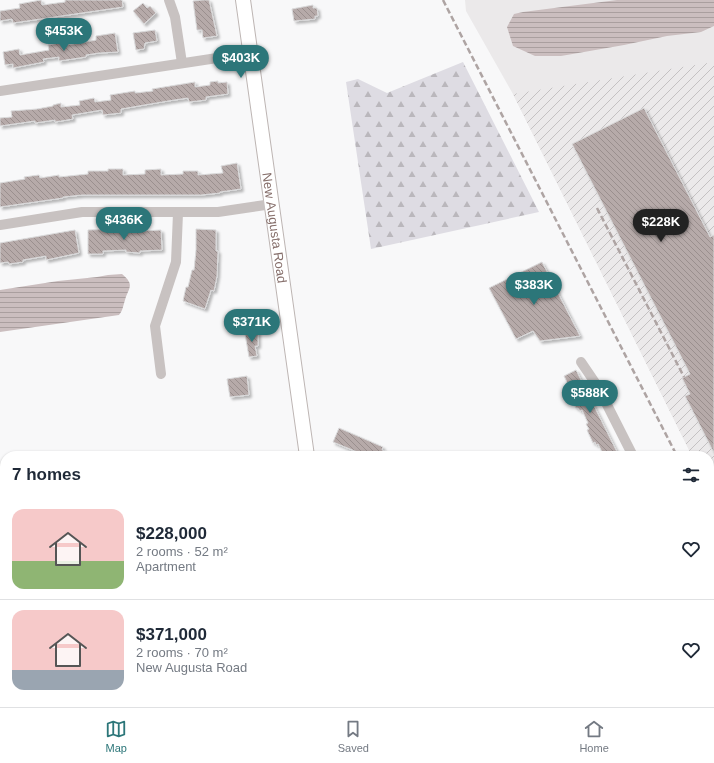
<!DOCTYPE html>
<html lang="en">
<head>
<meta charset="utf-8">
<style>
  :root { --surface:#fff; --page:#f6f6f7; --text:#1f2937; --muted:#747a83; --line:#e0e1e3; --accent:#2c7679 }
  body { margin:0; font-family:Arial,sans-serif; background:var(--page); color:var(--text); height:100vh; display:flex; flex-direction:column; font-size:15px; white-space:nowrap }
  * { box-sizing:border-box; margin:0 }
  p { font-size:13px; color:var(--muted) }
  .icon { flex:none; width:22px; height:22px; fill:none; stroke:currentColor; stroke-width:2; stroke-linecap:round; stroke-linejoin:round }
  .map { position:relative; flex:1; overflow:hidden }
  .side { position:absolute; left:0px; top:451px; width:714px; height:256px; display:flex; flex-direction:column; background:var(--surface); border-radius:16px 16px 0 0; box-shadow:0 1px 3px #0004 }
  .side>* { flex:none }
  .price { position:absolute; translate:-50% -34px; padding:0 9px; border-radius:14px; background:var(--accent); color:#fff; font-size:13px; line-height:26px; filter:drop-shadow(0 1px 2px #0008) }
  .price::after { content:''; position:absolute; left:50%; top:24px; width:12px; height:9px; margin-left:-6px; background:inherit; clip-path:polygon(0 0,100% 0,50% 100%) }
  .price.current { background:#222; color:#fff }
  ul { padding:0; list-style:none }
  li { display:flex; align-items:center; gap:12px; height:100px; padding:0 12px }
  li+li { border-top:1px solid var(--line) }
  li span { display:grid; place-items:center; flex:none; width:112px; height:80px; border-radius:12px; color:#555 }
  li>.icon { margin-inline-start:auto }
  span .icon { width:48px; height:48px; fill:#fffc; stroke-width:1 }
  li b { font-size:17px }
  h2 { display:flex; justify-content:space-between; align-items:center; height:48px; padding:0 12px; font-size:17px }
  .tabs { display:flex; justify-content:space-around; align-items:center; height:56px; border-top:1px solid var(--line); background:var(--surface); font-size:11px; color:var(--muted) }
  .tabs a { display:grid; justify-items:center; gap:2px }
  .tabs .current { color:var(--accent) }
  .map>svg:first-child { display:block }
</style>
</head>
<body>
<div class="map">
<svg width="714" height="707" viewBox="0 0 714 707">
  <defs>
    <pattern id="industrial-furrows" width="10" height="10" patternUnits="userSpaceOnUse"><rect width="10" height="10" fill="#ebe9ea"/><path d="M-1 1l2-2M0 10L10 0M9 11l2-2" fill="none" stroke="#c4c1c2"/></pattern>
    <pattern id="forest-firs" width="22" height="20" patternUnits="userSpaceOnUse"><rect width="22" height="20" fill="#dedce3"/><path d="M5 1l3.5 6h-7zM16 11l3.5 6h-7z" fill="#bab7bc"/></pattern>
    <pattern id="water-rules" width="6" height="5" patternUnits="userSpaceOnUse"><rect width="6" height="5" fill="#cbbebf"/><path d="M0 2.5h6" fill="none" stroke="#aa9f9f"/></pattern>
    <pattern id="building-back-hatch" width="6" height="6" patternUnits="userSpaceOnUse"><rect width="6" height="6" fill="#b6aaa9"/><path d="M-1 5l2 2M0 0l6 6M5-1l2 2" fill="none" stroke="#9a8f8e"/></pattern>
    <filter id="shadow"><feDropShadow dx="2.5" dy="2.5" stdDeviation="1" flood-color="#0004"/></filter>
  </defs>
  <rect width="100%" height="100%" fill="#f8f8f9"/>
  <g fill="#ebe9ea">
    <polygon points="465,0 714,0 714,501 709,491 709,456 692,456 513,94 466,11"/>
    <polygon points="5,671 5,702 331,702 332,707 0,707 0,672"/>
  </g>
  <polygon fill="url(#industrial-furrows)" points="714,62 714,501 709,491 709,456 692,456 513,94"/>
  <polygon fill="url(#forest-firs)" points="463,62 539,212 371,249 346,82 358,79 387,93"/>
  <g fill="url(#water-rules)">
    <polygon points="617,0 714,0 714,26 701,32 667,36 624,45 561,56 535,56 513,46 507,27 514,14 523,12"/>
    <path d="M 122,274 C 135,285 129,287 125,300 C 123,306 123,310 119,315 L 0,332 L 0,290 L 58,281 L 97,277 L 108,275 Z"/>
    <polygon points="249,702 288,702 289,707 247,707"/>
  </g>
  <g fill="url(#building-back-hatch)" stroke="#dadadb" filter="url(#shadow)">
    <polygon points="41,0 42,5 65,2 65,0 122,0 123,7 13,23 12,19 0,21 0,11 20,8 19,4"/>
    <polygon points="202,0 209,0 217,36 203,38 202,30 197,30 193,1"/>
    <polygon points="143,3 147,8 150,6 156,13 144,24 133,11"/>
    <polygon points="313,5 313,8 317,8 318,16 315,16 315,19 294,21 292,9"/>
    <polygon points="155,30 157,41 145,43 144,49 136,50 133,33"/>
    <polygon points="115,33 118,52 99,53 86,55 86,57 59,61 59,57 43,59 44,62 13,68 13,64 5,65 3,52 19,49 20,55 49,50 48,45 65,42 66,45 81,43 96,40 96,36"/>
    <polygon points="218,81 218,83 227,82 228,94 206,97 206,100 189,102 188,98 168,101 121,109 121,113 103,115 102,110 72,115 73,119 55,122 55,120 35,123 35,121 0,126 0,118 12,117 11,111 37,109 53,106 53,105 61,103 61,107 80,105 79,101 94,98 95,102 111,100 110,95 135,91 135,93 153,91 152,89 195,82 195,87 210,85 210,82"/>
    <polygon points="644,108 710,237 714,235 714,453 685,396 690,394 682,378 690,374 572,144"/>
    <polygon points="237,163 241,189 220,192 220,193 201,195 82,195 63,197 63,198 0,207 0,183 25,179 24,177 39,175 40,178 59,175 59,177 88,174 88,171 108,171 108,169 123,169 123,175 145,174 145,170 161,169 161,175 183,174 183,171 198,171 198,175 223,173 221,166"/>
    <polygon points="126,229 141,230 141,231 161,230 162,250 140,251 140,253 126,252 126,250 103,251 103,254 88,254 88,230"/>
    <polygon points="196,229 216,230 216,251 218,251 217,276 214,291 211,290 205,309 183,301 186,287 188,287 192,270 194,270 196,250"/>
    <polygon points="75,230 79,253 46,260 46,256 23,260 23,262 9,264 8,262 0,263 0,243"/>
    <polygon points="542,262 580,336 540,341 533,331 516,339 489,288"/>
    <polygon points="258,332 258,346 255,346 257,356 249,357 245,334"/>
    <polygon points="576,370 617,452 609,456 604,456 598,444 596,445 595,442 593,443 587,430 589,429 586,424 588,423 582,410 580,411 578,408 576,408 570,396 573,394 564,376"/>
    <polygon points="247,376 249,395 230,397 227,379"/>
    <polygon points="339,428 383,447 382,450 397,455 396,456 367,456 333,442"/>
  </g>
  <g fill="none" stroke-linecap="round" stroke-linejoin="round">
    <g stroke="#bdb5b3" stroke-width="16">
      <g id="secondary">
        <path id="s1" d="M 243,0 L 307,456"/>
        <polyline points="342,702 342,707"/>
      </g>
    </g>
    <g stroke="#c8c2c1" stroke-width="10">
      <polyline points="169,0 175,17 182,63"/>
      <polyline points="0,91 250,53"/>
      <polyline points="0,225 82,212 218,212 272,204"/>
      <polyline points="581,362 598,387 633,456"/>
      <polyline points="161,374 155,326 176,262 178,213"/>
      <polyline points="709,637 714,640"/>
      <polyline points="592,707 596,702"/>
    </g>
    <use href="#secondary" stroke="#fff" stroke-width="14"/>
    <g stroke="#aea4a3" stroke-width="2.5" stroke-dasharray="6 3" stroke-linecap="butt">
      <polyline points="443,0 677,456"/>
      <polyline points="597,208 684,377"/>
      <polyline points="709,517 714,527"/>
    </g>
  </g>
  <g text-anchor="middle" stroke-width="4" stroke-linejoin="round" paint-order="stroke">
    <g font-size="13" fill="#866f6b" stroke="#fff">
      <text dy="5" stroke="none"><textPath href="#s1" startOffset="230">New Augusta Road</textPath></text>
    </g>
  </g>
</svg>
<b class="price" style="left:64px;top:52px">$453K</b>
<b class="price" style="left:241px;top:79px">$403K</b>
<b class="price" style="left:124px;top:241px">$436K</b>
<b class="price current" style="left:661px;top:243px">$228K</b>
<b class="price" style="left:534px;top:306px">$383K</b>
<b class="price" style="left:252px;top:343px">$371K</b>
<b class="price" style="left:590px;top:414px">$588K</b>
<section class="side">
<h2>7 homes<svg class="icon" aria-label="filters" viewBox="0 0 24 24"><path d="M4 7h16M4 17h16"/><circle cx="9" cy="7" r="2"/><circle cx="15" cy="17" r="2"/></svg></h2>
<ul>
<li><span style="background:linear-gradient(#f6c9c9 65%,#8fb573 0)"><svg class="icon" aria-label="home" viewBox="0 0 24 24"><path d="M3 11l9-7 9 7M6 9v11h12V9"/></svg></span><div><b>$228,000</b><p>2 rooms · 52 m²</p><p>Apartment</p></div><svg class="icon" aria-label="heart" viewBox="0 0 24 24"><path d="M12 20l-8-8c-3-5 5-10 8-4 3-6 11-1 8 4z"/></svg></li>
<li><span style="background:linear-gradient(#f6c9c9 75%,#9aa5b1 0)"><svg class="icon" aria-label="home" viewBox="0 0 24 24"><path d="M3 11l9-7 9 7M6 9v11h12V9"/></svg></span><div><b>$371,000</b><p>2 rooms · 70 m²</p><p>New Augusta Road</p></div><svg class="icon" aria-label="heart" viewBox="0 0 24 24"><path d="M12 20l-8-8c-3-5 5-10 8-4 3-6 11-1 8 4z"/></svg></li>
</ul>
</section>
</div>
<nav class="tabs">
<a class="current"><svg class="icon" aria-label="map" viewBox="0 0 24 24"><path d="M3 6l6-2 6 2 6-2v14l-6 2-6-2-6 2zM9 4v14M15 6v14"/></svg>Map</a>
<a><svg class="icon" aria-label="saved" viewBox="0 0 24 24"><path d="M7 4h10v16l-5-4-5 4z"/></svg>Saved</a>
<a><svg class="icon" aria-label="home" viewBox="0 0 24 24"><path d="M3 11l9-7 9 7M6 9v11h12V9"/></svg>Home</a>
</nav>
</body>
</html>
